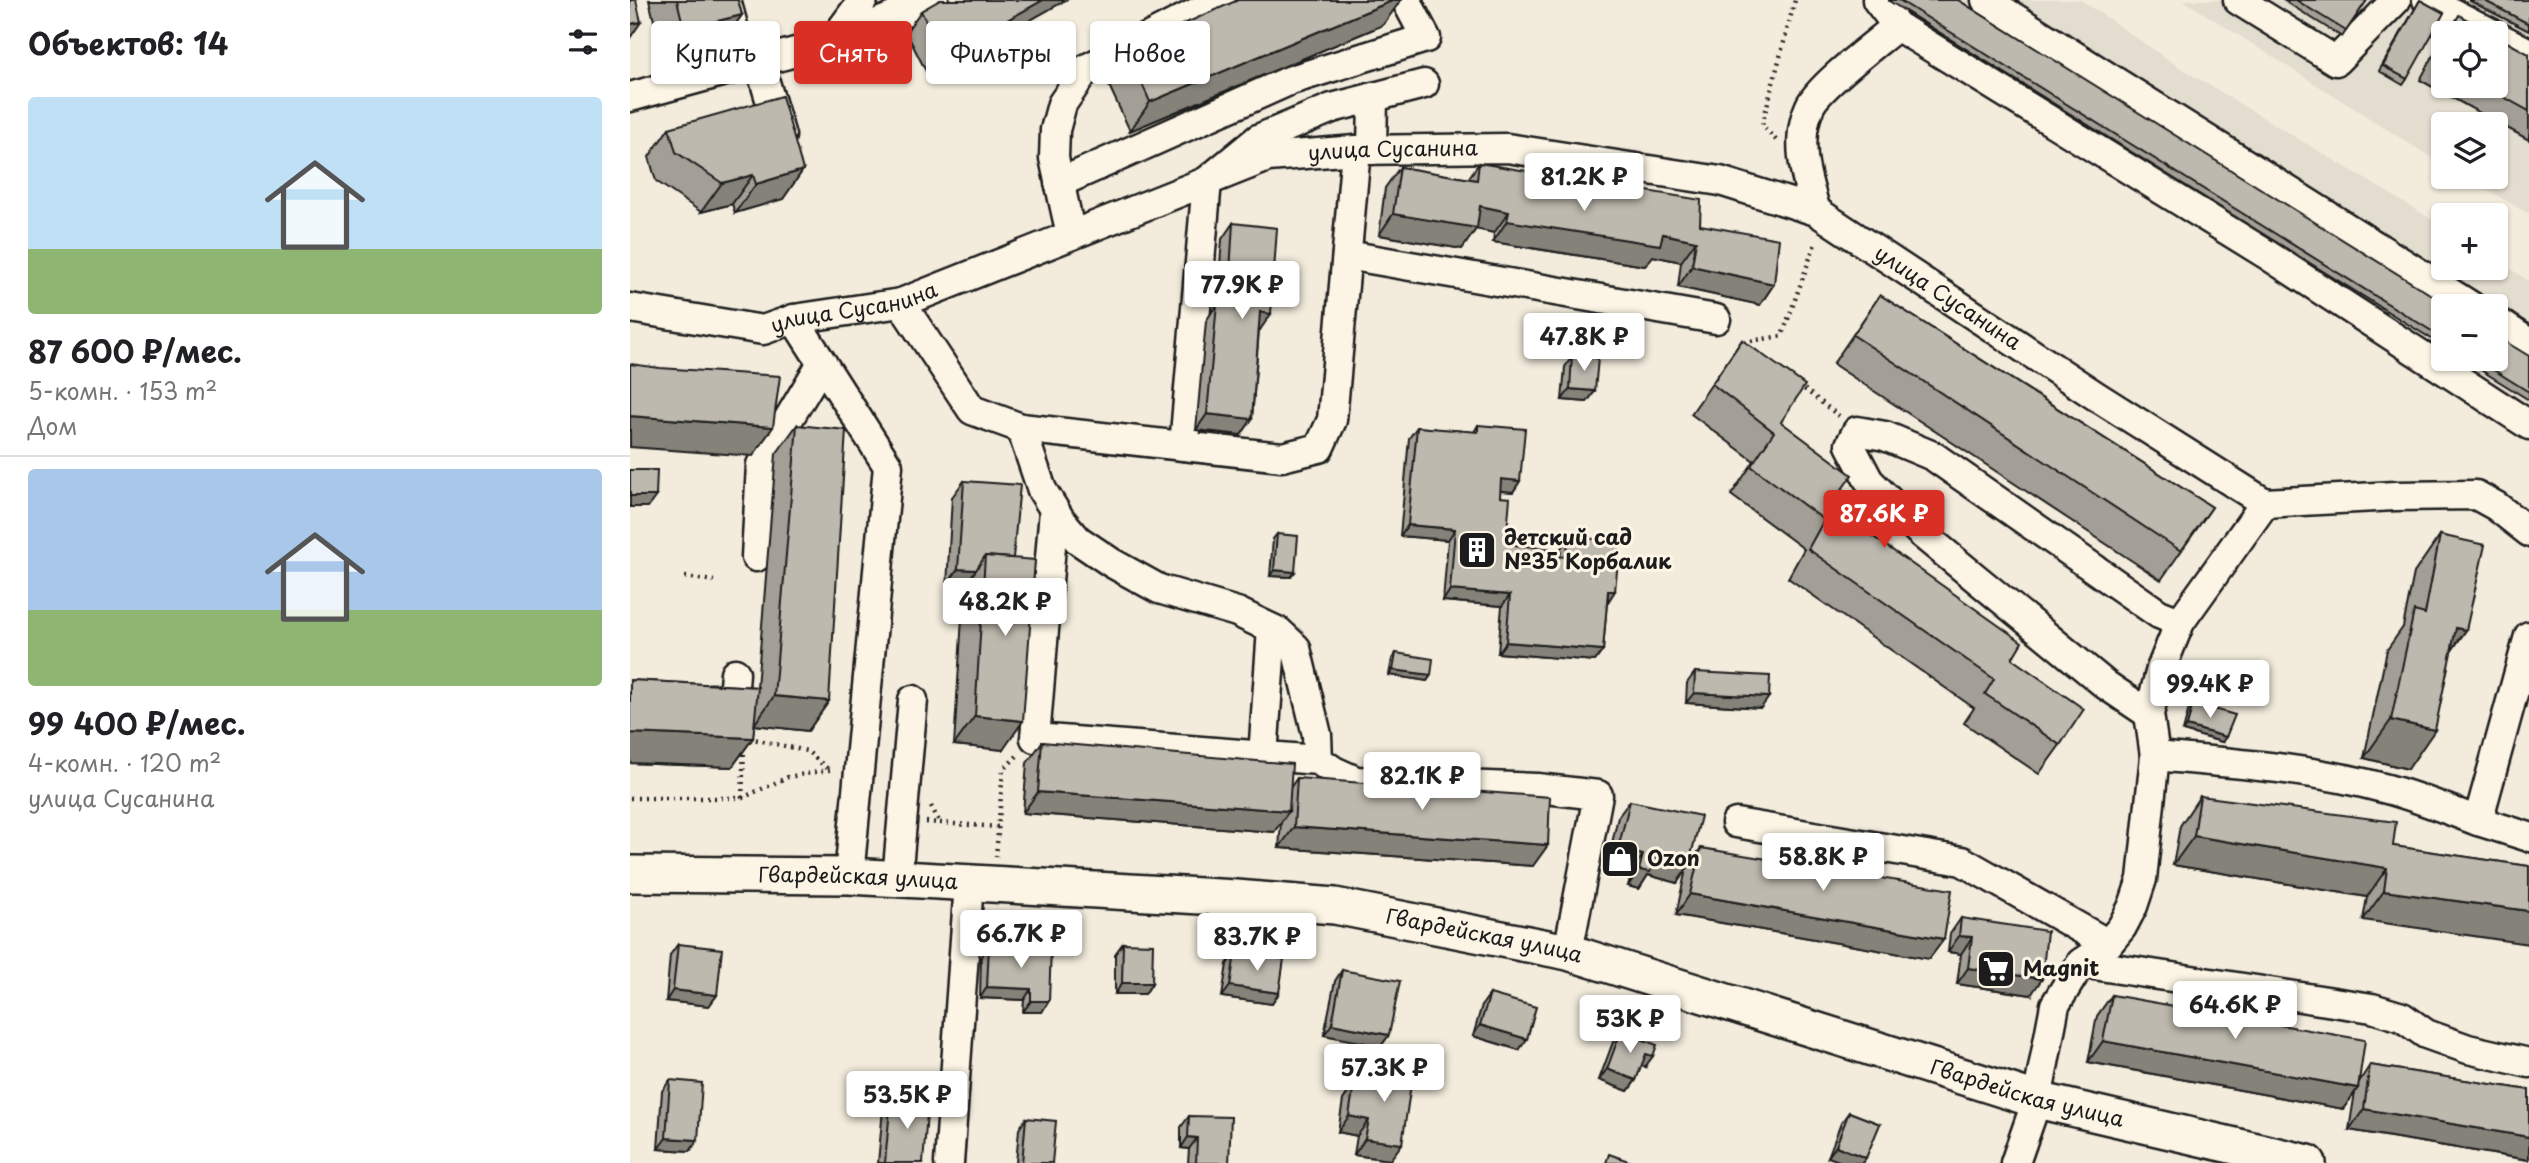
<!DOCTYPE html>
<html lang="ru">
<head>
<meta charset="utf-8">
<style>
  :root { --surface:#fff; --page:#f2f2f2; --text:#202124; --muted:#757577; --line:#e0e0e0; --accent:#d93025 }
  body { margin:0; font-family:"Playpen Sans",sans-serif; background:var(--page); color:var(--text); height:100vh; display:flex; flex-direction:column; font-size:26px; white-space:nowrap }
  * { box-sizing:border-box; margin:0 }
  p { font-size:23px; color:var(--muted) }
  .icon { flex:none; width:38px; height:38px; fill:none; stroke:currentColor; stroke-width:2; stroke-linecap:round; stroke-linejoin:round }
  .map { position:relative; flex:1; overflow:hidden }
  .sheet { display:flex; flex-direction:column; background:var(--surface); width:630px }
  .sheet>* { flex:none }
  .banner { position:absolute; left:21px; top:21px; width:665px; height:63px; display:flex; gap:14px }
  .controls { position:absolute; left:1801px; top:21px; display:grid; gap:14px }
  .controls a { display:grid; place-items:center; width:77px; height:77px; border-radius:7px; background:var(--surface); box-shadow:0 2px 5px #0004; font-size:35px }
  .price { position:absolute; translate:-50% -60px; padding:0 16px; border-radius:7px; background:#fff; color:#222; font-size:23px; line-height:46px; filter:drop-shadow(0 2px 4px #0008) }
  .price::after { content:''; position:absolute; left:50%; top:42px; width:21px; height:16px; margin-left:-10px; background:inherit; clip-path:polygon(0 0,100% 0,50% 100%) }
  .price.active { background:var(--accent); color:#fff }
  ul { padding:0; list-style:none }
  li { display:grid; align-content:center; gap:14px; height:371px; padding:0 28px }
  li+li { border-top:2px solid var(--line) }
  li span { display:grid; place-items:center; height:217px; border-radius:7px; color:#555 }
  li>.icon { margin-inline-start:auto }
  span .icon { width:126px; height:126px; fill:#fffc; stroke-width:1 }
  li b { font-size:30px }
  h2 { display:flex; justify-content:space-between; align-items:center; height:84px; padding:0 28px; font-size:30px }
  .pill { padding:0 24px; border-radius:7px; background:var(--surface); box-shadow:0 2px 5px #0004; font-size:24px; line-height:63px }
  .pill.active { background:var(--accent); color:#fff }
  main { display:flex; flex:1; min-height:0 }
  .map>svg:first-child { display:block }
</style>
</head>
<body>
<main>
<section class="sheet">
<h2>Объектов: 14<svg class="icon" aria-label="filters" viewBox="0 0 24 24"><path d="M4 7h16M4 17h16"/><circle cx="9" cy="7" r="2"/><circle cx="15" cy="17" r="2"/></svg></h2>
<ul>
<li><span style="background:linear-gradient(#bfe0f5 70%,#8fb573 0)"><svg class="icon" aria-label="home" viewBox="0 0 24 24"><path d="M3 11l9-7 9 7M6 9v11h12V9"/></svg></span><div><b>87 600 ₽/мес.</b><p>5-комн. · 153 m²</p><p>Дом</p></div></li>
<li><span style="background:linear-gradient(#a9c7e8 65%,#8fb573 0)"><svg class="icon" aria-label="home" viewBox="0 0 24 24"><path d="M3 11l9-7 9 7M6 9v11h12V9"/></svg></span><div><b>99 400 ₽/мес.</b><p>4-комн. · 120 m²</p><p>улица Сусанина</p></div></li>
</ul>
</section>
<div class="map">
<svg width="1899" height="1163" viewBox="0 0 1899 1163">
  <rect width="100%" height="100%" fill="#f3ecdd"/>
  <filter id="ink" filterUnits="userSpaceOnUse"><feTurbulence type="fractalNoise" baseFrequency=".0143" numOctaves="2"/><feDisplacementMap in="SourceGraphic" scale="14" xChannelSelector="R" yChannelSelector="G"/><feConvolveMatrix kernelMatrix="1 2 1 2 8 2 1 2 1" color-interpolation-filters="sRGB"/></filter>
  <g filter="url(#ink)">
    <g fill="#e3ddcf" fill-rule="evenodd">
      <path d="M 1268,0 L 1451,0 L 1546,65 L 1813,226 L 1813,268 L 1866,268 L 1866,260 L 1899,281 L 1899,430 L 1641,233 ZM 1813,306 L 1866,306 L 1866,359 L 1813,359 Z"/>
      <path d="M 1553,0 L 1899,0 L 1899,214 L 1834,177 L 1866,177 L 1866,124 L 1813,124 L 1813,165 ZM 1813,33 L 1866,33 L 1866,86 L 1813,86 Z"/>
    </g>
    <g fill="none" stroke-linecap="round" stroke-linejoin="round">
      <g stroke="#1c1c1c" stroke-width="33">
        <g id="minor">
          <polyline points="96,0 114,66"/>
          <polyline points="1247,0 1267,26 1636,254 1899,425"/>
          <polyline points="1356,0 1841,306"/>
          <polyline points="1608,0 1706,61 1766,0"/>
          <polyline points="1797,0 1861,33"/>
          <polyline points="1866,36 1899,53"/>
          <polyline points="202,42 233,0"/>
          <polyline points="129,62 151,136"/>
          <polyline points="0,97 202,42 304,0"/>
          <polyline points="742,150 743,97"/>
          <polyline points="429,183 661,80 796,38 776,0"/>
          <path d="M 1186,211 C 1176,178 1164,141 1180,106 C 1190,85 1247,43 1267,26"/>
          <polyline points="441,235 424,158 425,130 432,104 456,69 591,0"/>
          <polyline points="717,255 1086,319"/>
          <polyline points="271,303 342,410 391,428 652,457 689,448 702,420 726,150"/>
          <path id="s1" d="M 0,308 L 133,330 L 164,319 L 271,303 L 638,157 L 726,150 L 877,148 L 1090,181 L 1186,211 L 1466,396 L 1635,503"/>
          <polyline points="164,319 258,466 219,876"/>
          <polyline points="1866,321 1899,343"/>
          <polyline points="391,428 412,490 430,519 448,540 482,563 529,589 607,612 649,632 666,648 687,735 688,760 704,771 726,781 907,788 968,795 938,952"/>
          <polyline points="554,446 577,181 628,139 702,108 794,84"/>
          <polyline points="1635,503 1765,496 1846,495 1866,506 1899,532"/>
          <polyline points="424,510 405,738 688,760"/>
          <polyline points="126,557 131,465 192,363"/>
          <polyline points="80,699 103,700 105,673"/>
          <polyline points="1519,714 1476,685 1292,534 1239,481 1220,445 1227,431 1255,436 1303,456 1529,614 1550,622 1635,503"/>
          <polyline points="633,756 642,629"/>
          <path d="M 1525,756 C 1602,763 1682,768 1757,789 C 1788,797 1818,810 1848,821 L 1899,636"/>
          <polyline points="1848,821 1899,837"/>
          <polyline points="1106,823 1332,861 1478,944"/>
          <polyline points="267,879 283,700"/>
          <polyline points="1451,963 1742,1008 1772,1017 1796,1034 1838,1049 1899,1063"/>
          <polyline points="319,1163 339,883"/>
          <polyline points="1385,1163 1407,1100 1425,1005 1451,963 1478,944 1492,927 1503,906 1512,879 1525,756 1519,714 1531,669 1550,622"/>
        </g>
      </g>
      <g stroke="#1c1c1c" stroke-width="40">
        <g id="major">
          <path id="s2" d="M 0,874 L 219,876 L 606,898 L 705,906 L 938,952 L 1407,1100 L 1678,1163"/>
        </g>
      </g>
      <g stroke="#1c1c1c" stroke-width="4.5" stroke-dasharray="2 5" stroke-linecap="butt">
        <polyline points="1146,140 1132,125 1165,0"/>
        <polyline points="1114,342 1152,336 1186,241"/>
        <polyline points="1169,385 1209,416"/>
        <polyline points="55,577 84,581"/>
        <polyline points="119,738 177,751 199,770"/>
        <polyline points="0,798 112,798 158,777 204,769"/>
        <polyline points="112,798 114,747"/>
        <polyline points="301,806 310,823"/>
        <polyline points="296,822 369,827"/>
        <polyline points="366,857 373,770 387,756"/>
      </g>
      <use href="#minor" stroke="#fcf5e5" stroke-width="28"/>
      <use href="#major" stroke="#fcf5e5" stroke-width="35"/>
    </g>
    <g fill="#a39f96" stroke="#1c1c1c" stroke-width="2">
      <polygon points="19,0 108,0 112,15 91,44 33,58"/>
      <polygon points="436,0 299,77 276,32 291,11"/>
      <polygon points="1259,0 1328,0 1813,306 1813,346 1259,1"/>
      <polygon points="1653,0 1737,0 1712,37"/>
      <polygon points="1790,0 1777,79 1773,85 1749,71"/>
      <polygon points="1838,0 1899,0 1899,31"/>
      <polygon points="753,25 500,131 476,79 497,49"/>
      <polygon points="1813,38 1813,86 1866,86 1899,54 1899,140 1790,80"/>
      <polygon points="39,128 173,170 153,199 105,213 102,204 71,212 26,181 19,157"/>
      <polygon points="849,163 1070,225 1144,284 1130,305 1048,287 1051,262 1023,256 1015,266 863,242 864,233 846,229 832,249 749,235 755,188 770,167 838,179"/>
      <polygon points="603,223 630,330 629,330 622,419 611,435 566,430 576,321 587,304 592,239"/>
      <polygon points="1250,295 1582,507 1531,580 1203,364"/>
      <polygon points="1112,340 1151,422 1200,506 1382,659 1430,745 1409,774 1334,723 1344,708 1158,578 1174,549 1101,495 1124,461 1061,414"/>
      <polygon points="942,356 965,391 957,402 932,400 935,367"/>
      <polygon points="1899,356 1899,400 1833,359 1866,359"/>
      <polygon points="167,425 199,701 178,731 124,725 123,738 102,767 0,763 0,680 127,687 146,454"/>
      <polygon points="848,425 890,481 883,492 870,491 870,497 877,532 885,545 922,556 930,557 931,548 938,537 977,602 973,650 965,661 868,653 872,606 813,601 818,540 770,536 779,438 787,427 844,432"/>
      <polygon points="334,481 383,558 373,750 324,745 334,586 317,585 322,497"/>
      <polygon points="647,534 661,577 640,576 643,539"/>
      <polygon points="1810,535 1836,630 1821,652 1778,769 1734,758 1757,650 1773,627 1784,573"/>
      <polygon points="766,653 801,675 797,681 759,675 762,659"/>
      <polygon points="1065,672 1131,708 1056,703 1057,683"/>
      <polygon points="1563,703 1592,742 1553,731 1559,708"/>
      <polygon points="412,742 660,788 667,778 903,866 649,848 651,822 644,832 393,813 397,763"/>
      <polygon points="1570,796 1763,846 1899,866 1733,920 1737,897 1543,865 1550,826"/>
      <polygon points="1000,801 1058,866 1071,848 1314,939 1299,959 1046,915 1056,869 1047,883 1018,875 1009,889 998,886 1002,871 977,865 988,817"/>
      <polygon points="1331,918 1401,995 1327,984 1331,954 1318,952 1320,934"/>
      <polygon points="493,943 522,983 515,994 485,994 485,954"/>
      <polygon points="48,944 87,995 79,1006 36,1001 40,955"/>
      <polygon points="359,946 421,948 412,1012 393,1012 394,1000 350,998 351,957"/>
      <polygon points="605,953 649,993 642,1004 592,997 597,964"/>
      <polygon points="712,970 759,1035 751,1046 694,1035 705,981"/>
      <polygon points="860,994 889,1050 843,1036 852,1005"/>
      <polygon points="1482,995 1729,1082 1740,1065 1899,1090 1899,1160 1719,1130 1725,1092 1713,1109 1458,1062 1467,1016"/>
      <polygon points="991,1031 1015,1067 1011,1066 1006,1080 998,1091 969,1080 983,1042"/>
      <polygon points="746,1066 760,1160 724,1155 727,1136 708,1132 713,1100 724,1084 734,1085 735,1082"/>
      <polygon points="40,1080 68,1140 60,1151 28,1149 32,1091"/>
      <polygon points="261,1098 293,1163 248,1163 253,1109"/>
      <polygon points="1219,1112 1250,1124 1198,1157 1211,1123"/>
      <polygon points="559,1116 599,1163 558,1163 559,1149 551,1148 551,1127"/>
      <polygon points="396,1118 422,1163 386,1163 389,1129"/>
    </g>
    <g fill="#85827a" stroke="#1c1c1c" stroke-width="2">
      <polygon points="413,0 436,0 299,77 313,56"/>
      <polygon points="764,0 771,0 753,25 500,131 520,102"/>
      <polygon points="112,15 91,44 33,58 54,29"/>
      <polygon points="11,22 0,38 0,24"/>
      <polygon points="173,170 153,199 105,213 126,184"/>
      <polygon points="123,175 102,204 71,212 92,183"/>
      <polygon points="850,206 879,212 864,233 846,229 832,249 749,235 763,214"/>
      <polygon points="877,221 1033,234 1066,241 1051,262 1023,256 1015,266 863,242"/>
      <polygon points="1062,266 1144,284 1130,305 1048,287"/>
      <polygon points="630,312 641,314 630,330 619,328"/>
      <polygon points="940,389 965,391 957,402 932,400"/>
      <polygon points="577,414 622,419 611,435 566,430"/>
      <polygon points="0,416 143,427 123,456 0,447"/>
      <polygon points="871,479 890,481 883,492 863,490"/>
      <polygon points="0,496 26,496 18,507 0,507"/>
      <polygon points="778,525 825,529 818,540 770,536"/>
      <polygon points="328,569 346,570 334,586 317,585"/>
      <polygon points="644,570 665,572 661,577 640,576"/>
      <polygon points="820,590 880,595 872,606 813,601"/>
      <polygon points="978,591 985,591 978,602"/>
      <polygon points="1826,628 1836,630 1809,668"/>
      <polygon points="876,642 973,650 965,661 868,653"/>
      <polygon points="763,670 801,675 797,681 759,675"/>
      <polygon points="1064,693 1139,697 1131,708 1056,703"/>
      <polygon points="144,696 199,701 178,731 124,725"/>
      <polygon points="345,716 393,721 373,750 324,745"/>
      <polygon points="1761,720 1805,730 1778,769 1734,758"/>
      <polygon points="1557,726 1596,737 1592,742 1553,731"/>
      <polygon points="0,733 123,738 102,767 0,763"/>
      <polygon points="408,792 659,811 644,832 393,813"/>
      <polygon points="664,827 918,845 903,866 649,848"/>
      <polygon points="1564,836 1757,868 1737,897 1543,865"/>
      <polygon points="988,849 1013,855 1002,871 977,865"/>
      <polygon points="1024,858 1058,867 1047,883 1018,875 1009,889 998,886 1009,870"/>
      <polygon points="1754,891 1899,911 1899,944 1733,920"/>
      <polygon points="1060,894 1314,939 1299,959 1046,915"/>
      <polygon points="1329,936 1342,937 1331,954 1318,952"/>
      <polygon points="1338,968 1412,979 1401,995 1327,984"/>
      <polygon points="492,983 522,983 515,994 485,994"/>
      <polygon points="600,986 649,993 642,1004 592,997"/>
      <polygon points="357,987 401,989 394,1000 350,998"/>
      <polygon points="43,990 87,995 79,1006 36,1001"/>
      <polygon points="401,1001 419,1001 412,1012 393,1012"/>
      <polygon points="702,1024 759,1035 751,1046 694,1035"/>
      <polygon points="850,1025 897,1039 889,1050 843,1036"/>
      <polygon points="1473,1041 1728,1088 1713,1109 1458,1062"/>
      <polygon points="1016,1054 1023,1056 1015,1067 1008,1064"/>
      <polygon points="977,1069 1006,1080 998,1091 969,1080"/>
      <polygon points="1734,1109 1899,1137 1899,1160 1719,1130"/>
      <polygon points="719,1116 739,1120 727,1136 708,1132"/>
      <polygon points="558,1137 567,1138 559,1149 551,1148"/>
      <polygon points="36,1138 68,1140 60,1151 28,1149"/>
      <polygon points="735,1139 772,1144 760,1160 724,1155"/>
      <polygon points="1206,1146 1236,1158 1232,1163 1214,1163 1198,1157"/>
    </g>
    <g fill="#beb9ae" stroke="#1c1c1c" stroke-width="2">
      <polygon points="0,0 6,0 11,22 0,24"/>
      <polygon points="47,0 108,0 112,15 54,29"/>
      <polygon points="310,0 413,0 313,56 291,11"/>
      <polygon points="608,0 764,0 520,102 497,49"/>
      <polygon points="1269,0 1328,0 1819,306 1813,306 1813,338"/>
      <polygon points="1666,0 1737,0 1716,31"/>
      <polygon points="1790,0 1814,13 1777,79 1753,66"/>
      <polygon points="1853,0 1899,0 1899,24"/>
      <polygon points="1829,15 1861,33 1819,33"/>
      <polygon points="1866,36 1899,54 1899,111 1854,86 1866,86"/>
      <polygon points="1813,44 1813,63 1805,59"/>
      <polygon points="152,96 173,170 126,184 123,175 92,183 46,152 39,128"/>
      <polygon points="849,163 1071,200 1070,225 1149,239 1144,284 1062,266 1066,241 1033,234 1030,245 877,221 879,212 850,206 847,228 763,214 770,167 847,180"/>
      <polygon points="603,223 647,228 641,314 630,312 622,419 577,414 587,304 598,305"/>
      <polygon points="1250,295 1582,507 1551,551 1223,335"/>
      <polygon points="1866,336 1899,356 1899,392 1846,359 1866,359"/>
      <polygon points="1112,340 1175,385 1151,422 1222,475 1200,506 1392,642 1382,659 1454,709 1430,745 1355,694 1364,679 1178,549 1194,520 1121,466 1144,432 1082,384"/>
      <polygon points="942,356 968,358 965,391 940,389"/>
      <polygon points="0,364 30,368 150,376 143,427 0,416"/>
      <polygon points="167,425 216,430 199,701 144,696"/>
      <polygon points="848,425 895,429 890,481 871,479 870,497 880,498 877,532 886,533 885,545 923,549 922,556 937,557 938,537 990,541 985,591 978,591 973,650 876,642 880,595 820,590 825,529 778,525 787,427 848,432"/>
      <polygon points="0,470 27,470 26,496 0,496"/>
      <polygon points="334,481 390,485 383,558 355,556 346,570 328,569"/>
      <polygon points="647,534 668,536 665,572 644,570"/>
      <polygon points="1810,535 1855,545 1836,630 1826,628 1805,730 1761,720 1784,611 1795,614"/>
      <polygon points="355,556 405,560 393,721 345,716"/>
      <polygon points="766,653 803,659 801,675 763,670"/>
      <polygon points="1065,672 1140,676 1139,697 1064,693"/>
      <polygon points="0,680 128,687 123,738 0,733"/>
      <polygon points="1563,703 1605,715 1596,737 1557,726"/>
      <polygon points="412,742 662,764 659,811 408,792"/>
      <polygon points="667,778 920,797 918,845 664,827"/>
      <polygon points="1570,796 1766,822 1763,846 1899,866 1899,911 1754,891 1757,868 1564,836"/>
      <polygon points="1000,801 1071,816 1058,867 1024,858 1020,872 1009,870 1013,855 988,849"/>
      <polygon points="1071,848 1322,890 1314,939 1060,894"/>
      <polygon points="1331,918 1417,931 1412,979 1338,968 1342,937 1329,936"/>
      <polygon points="493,943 523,944 522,983 492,983"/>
      <polygon points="48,944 92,949 87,995 43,990"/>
      <polygon points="359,946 421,948 419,1001 401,1001 401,989 357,987"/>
      <polygon points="605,953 654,959 649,993 600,986"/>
      <polygon points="712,970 770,981 759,1035 702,1024"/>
      <polygon points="860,994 906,1007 897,1039 850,1025"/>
      <polygon points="1482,995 1735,1040 1728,1088 1473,1041"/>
      <polygon points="991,1031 1027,1045 1023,1056 1016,1054 1006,1080 977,1069"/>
      <polygon points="1740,1065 1899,1090 1899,1137 1734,1109"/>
      <polygon points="746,1066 783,1071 772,1144 735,1139 739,1120 719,1116 724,1084 743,1087"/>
      <polygon points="40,1080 72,1083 68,1140 36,1138"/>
      <polygon points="261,1098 298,1101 293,1163 255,1163"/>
      <polygon points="1219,1112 1250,1124 1236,1158 1206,1146"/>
      <polygon points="559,1116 601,1117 599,1163 566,1163 567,1138 558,1137"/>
      <polygon points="396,1118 426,1121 422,1163 392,1163"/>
      <polygon points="979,1154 1004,1163 976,1163"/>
    </g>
  </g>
  <defs>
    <g id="building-square" transform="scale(2.0125)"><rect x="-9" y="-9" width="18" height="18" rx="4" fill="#1c1c1c" stroke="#fcf5e5"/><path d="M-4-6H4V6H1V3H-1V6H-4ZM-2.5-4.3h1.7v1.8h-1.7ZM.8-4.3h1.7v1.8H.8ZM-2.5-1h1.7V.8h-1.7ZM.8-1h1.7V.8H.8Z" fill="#fff"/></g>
    <g id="shop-square" transform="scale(2.0125)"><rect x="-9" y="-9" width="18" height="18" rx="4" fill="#1c1c1c" stroke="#fcf5e5"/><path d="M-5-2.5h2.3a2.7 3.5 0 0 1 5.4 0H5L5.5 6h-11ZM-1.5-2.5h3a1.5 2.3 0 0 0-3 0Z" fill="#fff"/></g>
    <g id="supermarket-square" transform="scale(2.0125)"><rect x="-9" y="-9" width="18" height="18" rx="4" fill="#1c1c1c" stroke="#fcf5e5"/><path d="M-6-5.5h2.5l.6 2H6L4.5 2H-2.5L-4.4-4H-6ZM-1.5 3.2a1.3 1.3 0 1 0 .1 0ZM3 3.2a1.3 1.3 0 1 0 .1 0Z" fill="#fff"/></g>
  </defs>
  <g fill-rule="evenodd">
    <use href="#building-square" x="847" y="550"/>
    <use href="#shop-square" x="990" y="859"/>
    <use href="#supermarket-square" x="1366" y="969"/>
  </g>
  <g text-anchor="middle" stroke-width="6" stroke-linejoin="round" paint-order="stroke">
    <g font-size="21" fill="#1c1c1c" stroke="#fcf5e5">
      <text dy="7" stroke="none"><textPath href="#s1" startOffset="796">улица Сусанина</textPath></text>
      <text dy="7" stroke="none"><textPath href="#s1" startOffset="1384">улица Сусанина</textPath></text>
      <text dy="7" stroke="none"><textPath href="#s1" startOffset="229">улица Сусанина</textPath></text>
      <text dy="7" stroke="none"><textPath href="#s2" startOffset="228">Гвардейская улица</textPath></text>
      <text dy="7" stroke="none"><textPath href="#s2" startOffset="858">Гвардейская улица</textPath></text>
      <text dy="7" stroke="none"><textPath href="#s2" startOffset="1424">Гвардейская улица</textPath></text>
    </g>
    <g font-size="21" font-weight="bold" fill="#1c1c1c" stroke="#fcf5e5" text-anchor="start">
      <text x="874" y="545">детский сад<tspan x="874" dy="24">№35 Корбалик</tspan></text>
      <text x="1017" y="866">Ozon</text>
      <text x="1393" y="976">Magnit</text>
    </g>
  </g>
</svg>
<div class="controls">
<a><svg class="icon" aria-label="locate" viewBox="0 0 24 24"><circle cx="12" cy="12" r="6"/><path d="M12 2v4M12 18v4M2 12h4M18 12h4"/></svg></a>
<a><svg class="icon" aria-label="layers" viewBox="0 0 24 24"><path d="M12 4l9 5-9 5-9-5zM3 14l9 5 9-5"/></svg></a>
<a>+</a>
<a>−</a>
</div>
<b class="price" style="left:954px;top:213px">81.2K ₽</b>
<b class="price" style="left:612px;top:321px">77.9K ₽</b>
<b class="price" style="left:954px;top:373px">47.8K ₽</b>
<b class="price active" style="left:1254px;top:550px">87.6K ₽</b>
<b class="price" style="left:375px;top:638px">48.2K ₽</b>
<b class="price" style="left:1580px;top:720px">99.4K ₽</b>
<b class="price" style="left:792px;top:812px">82.1K ₽</b>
<b class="price" style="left:1193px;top:893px">58.8K ₽</b>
<b class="price" style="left:391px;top:970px">66.7K ₽</b>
<b class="price" style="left:627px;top:973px">83.7K ₽</b>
<b class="price" style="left:1605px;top:1041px">64.6K ₽</b>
<b class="price" style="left:1000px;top:1055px">53K ₽</b>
<b class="price" style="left:754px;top:1104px">57.3K ₽</b>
<b class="price" style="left:277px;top:1131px">53.5K ₽</b>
<div class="banner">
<a class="pill">Купить</a>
<a class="pill active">Снять</a>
<a class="pill">Фильтры</a>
<a class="pill">Новое</a>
</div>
</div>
</main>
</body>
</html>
